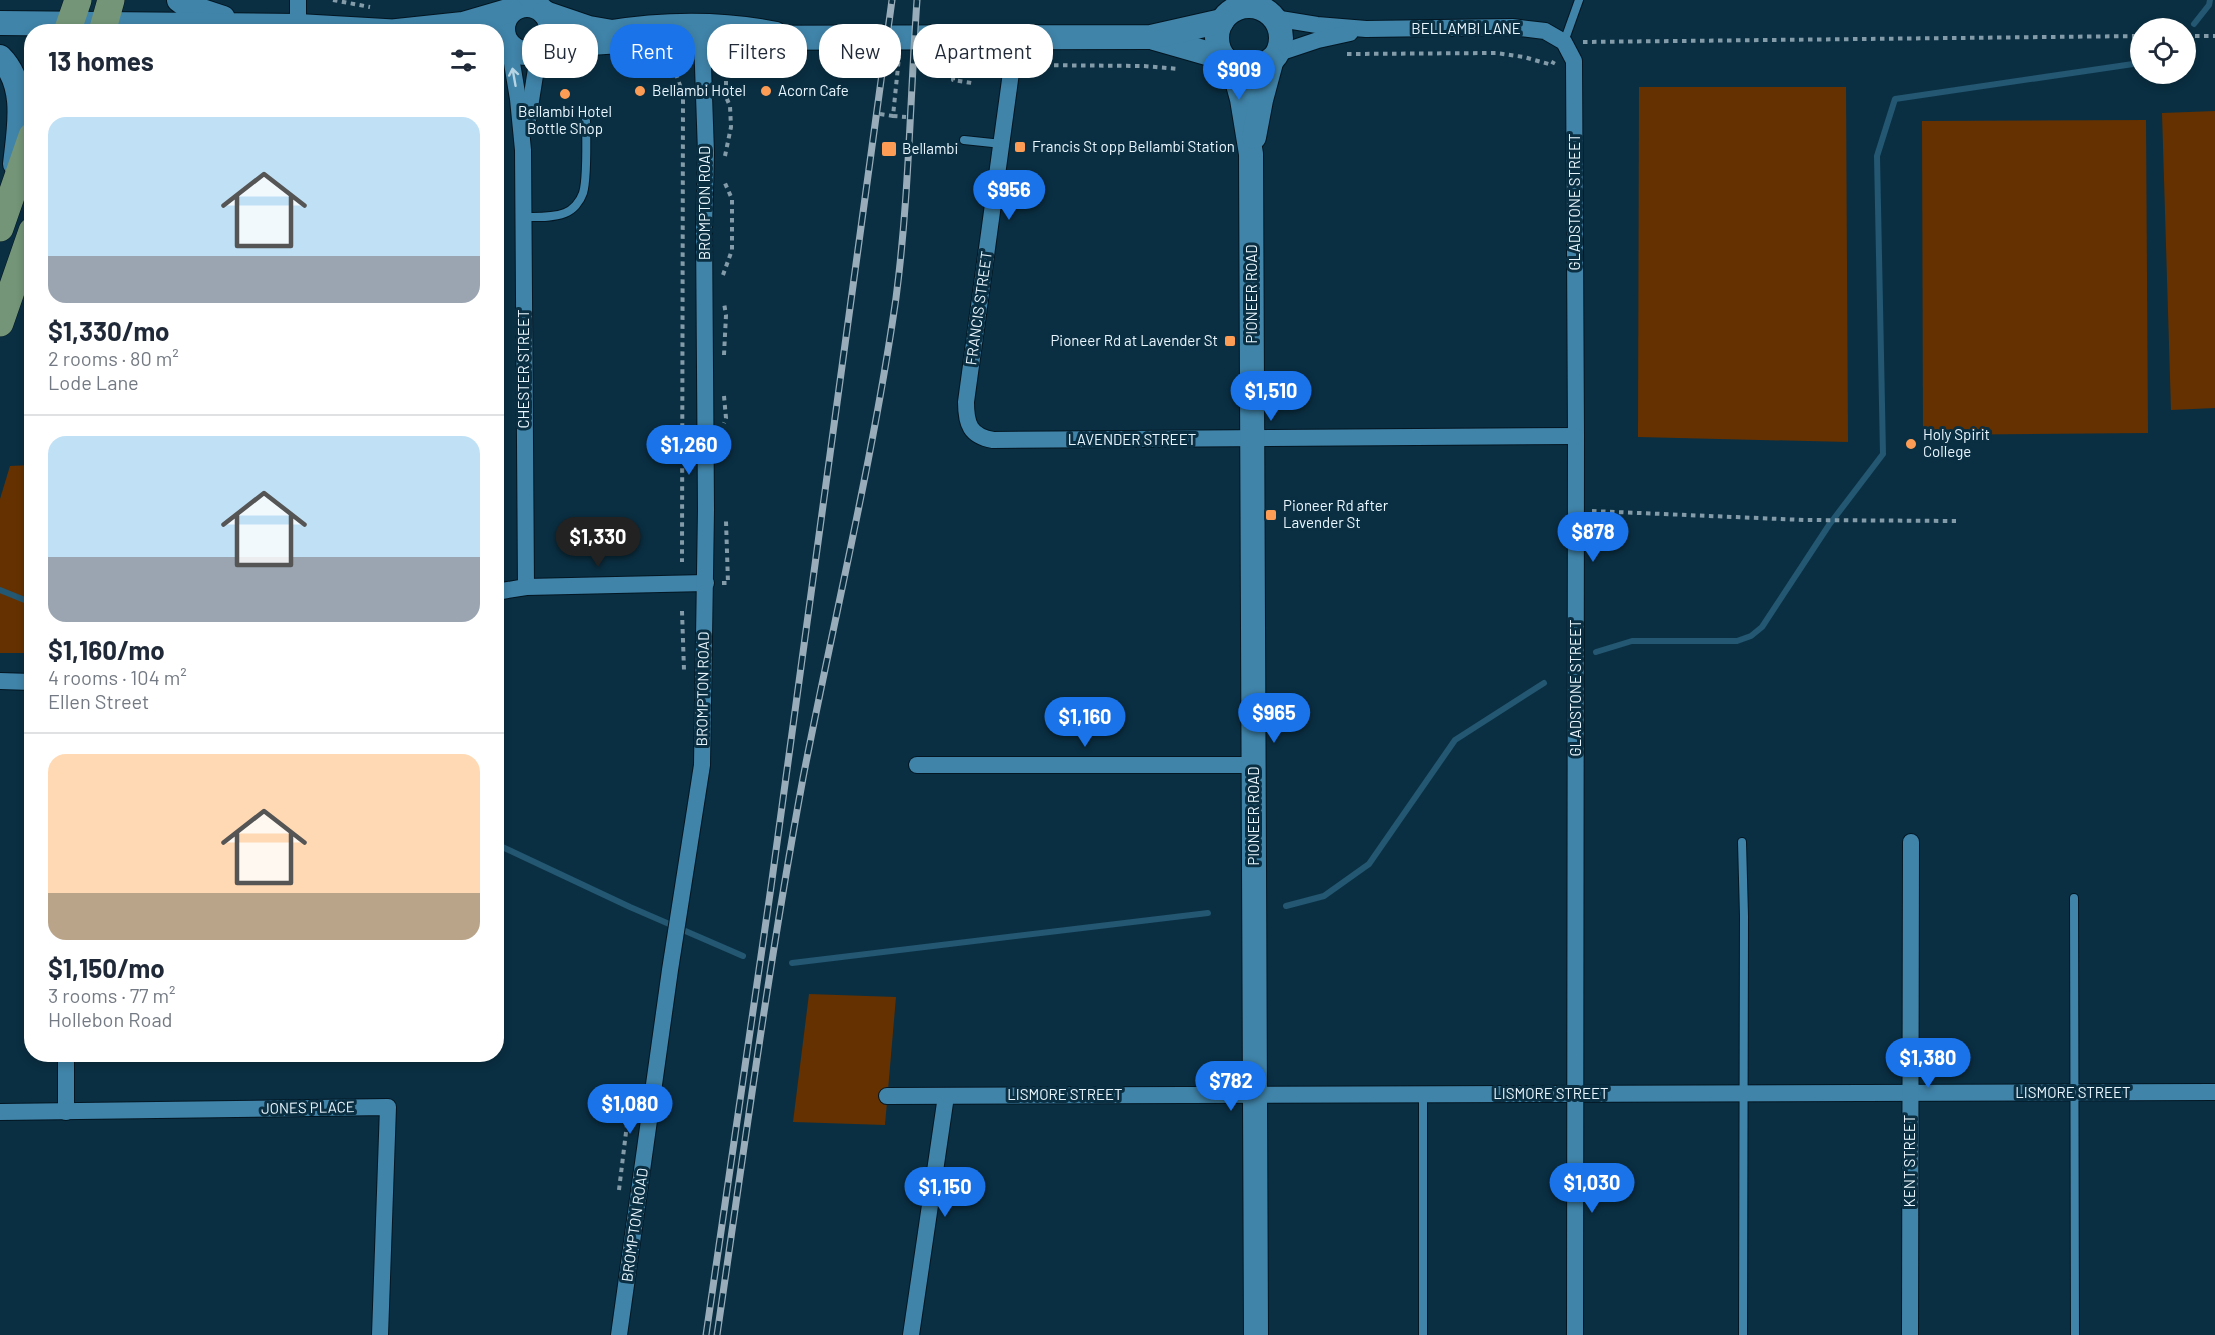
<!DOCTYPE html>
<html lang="en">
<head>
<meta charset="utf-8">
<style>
  :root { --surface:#fff; --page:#f2f2f3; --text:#1f2937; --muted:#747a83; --line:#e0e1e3; --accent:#1a73e8 }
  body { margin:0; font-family:Barlow,sans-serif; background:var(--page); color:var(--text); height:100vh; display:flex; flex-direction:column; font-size:22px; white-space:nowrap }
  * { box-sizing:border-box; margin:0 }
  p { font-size:20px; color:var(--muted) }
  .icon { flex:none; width:33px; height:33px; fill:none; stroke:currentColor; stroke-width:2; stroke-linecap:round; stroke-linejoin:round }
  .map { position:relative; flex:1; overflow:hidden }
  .drawer { position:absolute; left:24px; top:24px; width:480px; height:1038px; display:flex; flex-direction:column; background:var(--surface); border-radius:24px; box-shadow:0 3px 9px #0003 }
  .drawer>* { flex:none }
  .top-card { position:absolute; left:522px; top:24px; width:570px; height:54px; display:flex; gap:12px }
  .buttons { position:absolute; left:2130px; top:18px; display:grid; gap:12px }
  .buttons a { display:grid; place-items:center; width:66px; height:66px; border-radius:50%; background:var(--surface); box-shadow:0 3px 9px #0003; font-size:30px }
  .price { position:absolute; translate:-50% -51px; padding:0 14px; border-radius:21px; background:var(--accent); color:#fff; font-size:20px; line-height:39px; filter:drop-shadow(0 2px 3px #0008) }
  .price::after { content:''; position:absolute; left:50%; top:36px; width:18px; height:14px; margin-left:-9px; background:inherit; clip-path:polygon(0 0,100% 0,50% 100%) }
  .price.selected { background:#222; color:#fff }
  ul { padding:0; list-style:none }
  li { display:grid; align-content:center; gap:12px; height:318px; padding:0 24px }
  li+li { border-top:2px solid var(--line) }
  li span { display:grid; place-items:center; height:186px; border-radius:18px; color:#555 }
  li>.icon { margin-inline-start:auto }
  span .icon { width:108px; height:108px; fill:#fffc; stroke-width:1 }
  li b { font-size:26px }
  h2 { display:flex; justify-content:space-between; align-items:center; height:72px; padding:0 24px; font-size:26px }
  .tag { padding:0 21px; border-radius:24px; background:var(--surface); box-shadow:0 3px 9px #0003; font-size:21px; line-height:54px }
  .tag.selected { background:var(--accent); color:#fff }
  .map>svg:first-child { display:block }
</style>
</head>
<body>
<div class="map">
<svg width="2215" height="1335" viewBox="0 0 2215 1335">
  <rect width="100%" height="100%" fill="#0a2f42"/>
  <g fill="#653100">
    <polygon points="1639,87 1846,87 1848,442 1638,437"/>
    <polygon points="2215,111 2215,408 2171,410 2162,113"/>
    <polygon points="2146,120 2148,433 1923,435 1922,121"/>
    <polygon points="31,465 31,653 0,653 0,499 10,466"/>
    <polygon points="809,994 896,997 885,1125 793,1122"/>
  </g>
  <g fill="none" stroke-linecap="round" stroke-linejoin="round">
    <g stroke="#235772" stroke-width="6">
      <polyline points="2194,24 2209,5 2210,0"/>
      <polyline points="0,590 32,603"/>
      <polyline points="1596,652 1632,641 1737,641 1751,636 1762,627 1829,525 1883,454 1877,156 1895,99 2140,63"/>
      <polyline points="496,844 630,907 743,956"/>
      <polyline points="1286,906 1324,896 1369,864 1455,740 1544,683"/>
      <polyline points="792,963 1208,913"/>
    </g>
    <g stroke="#031622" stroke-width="10">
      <g id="service">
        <polyline points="1564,42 1579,0"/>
        <polyline points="964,140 1002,144"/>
        <path d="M 523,217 C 537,217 552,218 565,213 C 573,210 580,202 583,193 C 588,177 586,133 586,114"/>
        <polyline points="1742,842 1744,916 1743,1335"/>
        <polyline points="2074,898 2075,1335"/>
        <polyline points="1423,1094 1423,1335"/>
      </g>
    </g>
    <g stroke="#031622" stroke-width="18">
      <g id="minor">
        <polyline points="298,0 298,26"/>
        <polyline points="1274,18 1317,25 1366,29 1512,27 1545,31 1564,42 1574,61 1576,436 1575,1335"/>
        <path d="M 606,29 C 661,20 721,19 777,30"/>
        <path d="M 1016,36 L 966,402 C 966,424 970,436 993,440 L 1576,436"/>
        <polyline points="509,45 518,99 523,150 526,587"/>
        <polyline points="1276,54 1318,40 1350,33"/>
        <polyline points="527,126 539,50"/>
        <polyline points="496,592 526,587 706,583"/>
        <polyline points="0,681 32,682"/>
        <polyline points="917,765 1253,765"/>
        <polyline points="66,1054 66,1112"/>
        <polyline points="887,1096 2215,1092"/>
        <polyline points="0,1112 388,1107 380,1335"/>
        <polyline points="619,1335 670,970 702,765 706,510 704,228 706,153 702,38"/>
        <polyline points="911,1335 946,1096"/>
        <polyline points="1910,1335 1911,842"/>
      </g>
    </g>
    <g stroke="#031622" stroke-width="26">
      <g id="secondary">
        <polyline points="179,0 187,6 223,18"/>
        <circle cx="527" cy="29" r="24"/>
        <circle cx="1249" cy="38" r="32"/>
        <polyline points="545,13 589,28 618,33"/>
        <polyline points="0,23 298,26 402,32"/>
        <polyline points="397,31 463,24 511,10"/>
        <polyline points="1154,38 1224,58"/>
        <polyline points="544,46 667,38 1151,37 1222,21"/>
        <path d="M 0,57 C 28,85 19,128 15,164"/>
        <polyline points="1233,66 1242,99 1251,154 1256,1335"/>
        <polyline points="1254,137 1261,100 1272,59"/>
      </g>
    </g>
    <g stroke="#031622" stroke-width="28">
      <g id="primary">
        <polyline points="67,32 78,0"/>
        <polyline points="102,32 111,0"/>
        <polyline points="0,228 32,136"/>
        <polyline points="0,323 32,231"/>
      </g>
    </g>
    <g stroke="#849ca9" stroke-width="4" stroke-dasharray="4.5 4.5" stroke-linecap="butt">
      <polyline points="333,0 370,7"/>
      <polyline points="2186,36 2215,36"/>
      <polyline points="1583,42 2140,36"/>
      <polyline points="1347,54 1496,53 1524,57 1552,65 1554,61"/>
      <polyline points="955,58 953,80 972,83"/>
      <polyline points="664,60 676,74 683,94 682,562"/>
      <polyline points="968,61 991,65"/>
      <polyline points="1027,65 1144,66 1179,69"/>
      <polyline points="880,114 893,116 899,57"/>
      <polyline points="893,116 906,117"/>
      <polyline points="725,156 731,127 730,106 726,97 726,74 731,68 729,59"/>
      <polyline points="723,275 732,250 732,199 724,181"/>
      <polyline points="724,355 726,315 724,303"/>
      <polyline points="724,396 726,418 724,423"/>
      <polyline points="1592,511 1804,520 1956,521"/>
      <polyline points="722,583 728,583 726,521"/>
      <polyline points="682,611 684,670"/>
      <polyline points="619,1190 627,1124 630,1114"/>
    </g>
    <use href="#service" stroke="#4084a9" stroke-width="8"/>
    <use href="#minor" stroke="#4084a9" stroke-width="16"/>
    <use href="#secondary" stroke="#4084a9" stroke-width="24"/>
    <use href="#primary" stroke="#749578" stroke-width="27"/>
    <g stroke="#98adb9" stroke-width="7">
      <g id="rail">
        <polyline points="706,1335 771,887 892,0"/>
        <path d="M 717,1335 C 744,1149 769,963 803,778 C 834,618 873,459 896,298 C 909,199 910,99 917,0"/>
      </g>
    </g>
    <use href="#rail" stroke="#0a2f42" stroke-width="4.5" stroke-dasharray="14" stroke-linecap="butt"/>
  </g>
  <defs><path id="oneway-shaft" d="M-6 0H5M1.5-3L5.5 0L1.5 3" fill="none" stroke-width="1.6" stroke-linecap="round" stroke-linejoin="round" transform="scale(1.5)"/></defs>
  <use stroke="#b6d4e4" href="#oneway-shaft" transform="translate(514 77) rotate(-100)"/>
  <g fill="#fd9d55" stroke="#0a2f42" stroke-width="2">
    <circle cx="640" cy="91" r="6"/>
    <circle cx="766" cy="91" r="6"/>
    <circle cx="565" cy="94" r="6"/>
    <rect x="1014" y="141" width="12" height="12" rx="3"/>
    <rect x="881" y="141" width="16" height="16" rx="3"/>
    <rect x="1224" y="335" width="12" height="12" rx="3"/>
    <circle cx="1911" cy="444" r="6"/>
    <rect x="1265" y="509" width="12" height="12" rx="3"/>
  </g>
  <g text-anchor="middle" stroke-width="6" stroke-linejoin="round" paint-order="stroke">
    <g font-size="15" fill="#e9f6fe" stroke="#0a2f42">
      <text x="1466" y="34">BELLAMBI LANE</text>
      <text transform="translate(1575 202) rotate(-90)" y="5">GLADSTONE STREET</text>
      <text transform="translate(705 203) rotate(-90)" y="5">BROMPTON ROAD</text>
      <text transform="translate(1252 294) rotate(-90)" y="5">PIONEER ROAD</text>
      <text transform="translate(979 308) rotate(-82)" y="5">FRANCIS STREET</text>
      <text transform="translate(524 369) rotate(-90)" y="5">CHESTER STREET</text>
      <text x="1132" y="445">LAVENDER STREET</text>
      <text transform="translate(1576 688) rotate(-90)" y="5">GLADSTONE STREET</text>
      <text transform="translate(703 689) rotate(-89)" y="5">BROMPTON ROAD</text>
      <text transform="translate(1254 816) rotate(-90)" y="5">PIONEER ROAD</text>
      <text x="2073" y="1098">LISMORE STREET</text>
      <text x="1551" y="1099">LISMORE STREET</text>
      <text x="1065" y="1100">LISMORE STREET</text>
      <text transform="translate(308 1108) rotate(-1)" y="5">JONES PLACE</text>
      <text transform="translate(1910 1161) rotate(-90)" y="5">KENT STREET</text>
      <text transform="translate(635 1225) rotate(-82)" y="5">BROMPTON ROAD</text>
    </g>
    <g font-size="15" fill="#e9f6fe" stroke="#0a2f42" text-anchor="start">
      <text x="652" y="96">Bellambi Hotel</text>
      <text x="778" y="96">Acorn Cafe</text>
      <text x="565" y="117" text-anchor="middle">Bellambi Hotel<tspan x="565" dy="17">Bottle Shop</tspan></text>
      <text x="1032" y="152">Francis St opp Bellambi Station</text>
      <text x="902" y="154">Bellambi</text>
      <text x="1218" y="346" text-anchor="end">Pioneer Rd at Lavender St</text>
      <text x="1923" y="440">Holy Spirit<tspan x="1923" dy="17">College</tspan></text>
      <text x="1283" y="511">Pioneer Rd after<tspan x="1283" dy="17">Lavender St</tspan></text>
    </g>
  </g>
</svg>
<div class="buttons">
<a><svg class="icon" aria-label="locate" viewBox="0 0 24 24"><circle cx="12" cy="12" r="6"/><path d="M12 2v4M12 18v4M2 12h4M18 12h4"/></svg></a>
</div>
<b class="price" style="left:1239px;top:101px">$909</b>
<b class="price" style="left:1009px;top:221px">$956</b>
<b class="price" style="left:1271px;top:422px">$1,510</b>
<b class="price" style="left:689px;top:476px">$1,260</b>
<b class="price" style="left:1593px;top:563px">$878</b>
<b class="price selected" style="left:598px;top:568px">$1,330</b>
<b class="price" style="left:1274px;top:744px">$965</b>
<b class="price" style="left:1085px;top:748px">$1,160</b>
<b class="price" style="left:1928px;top:1089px">$1,380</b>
<b class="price" style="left:1231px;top:1112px">$782</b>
<b class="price" style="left:630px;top:1135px">$1,080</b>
<b class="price" style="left:1592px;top:1214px">$1,030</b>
<b class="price" style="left:945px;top:1218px">$1,150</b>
<div class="top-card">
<a class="tag">Buy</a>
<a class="tag selected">Rent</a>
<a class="tag">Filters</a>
<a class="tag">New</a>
<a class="tag">Apartment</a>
</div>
<section class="drawer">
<h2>13 homes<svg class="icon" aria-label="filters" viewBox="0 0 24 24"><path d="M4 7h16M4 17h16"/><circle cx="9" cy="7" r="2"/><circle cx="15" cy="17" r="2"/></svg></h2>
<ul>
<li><span style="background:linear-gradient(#bfe0f5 75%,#9aa5b1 0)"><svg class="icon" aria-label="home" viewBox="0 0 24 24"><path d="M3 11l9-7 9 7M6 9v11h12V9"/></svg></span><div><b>$1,330/mo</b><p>2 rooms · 80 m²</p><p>Lode Lane</p></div></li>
<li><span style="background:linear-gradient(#bfe0f5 65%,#9aa5b1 0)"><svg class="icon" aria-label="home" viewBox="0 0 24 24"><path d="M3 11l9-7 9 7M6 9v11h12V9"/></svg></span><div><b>$1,160/mo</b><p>4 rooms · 104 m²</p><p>Ellen Street</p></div></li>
<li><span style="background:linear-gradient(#ffd9b3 75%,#b9a48a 0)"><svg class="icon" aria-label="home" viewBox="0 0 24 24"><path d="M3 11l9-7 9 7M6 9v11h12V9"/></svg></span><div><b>$1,150/mo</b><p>3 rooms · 77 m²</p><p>Hollebon Road</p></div></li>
</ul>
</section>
</div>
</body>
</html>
